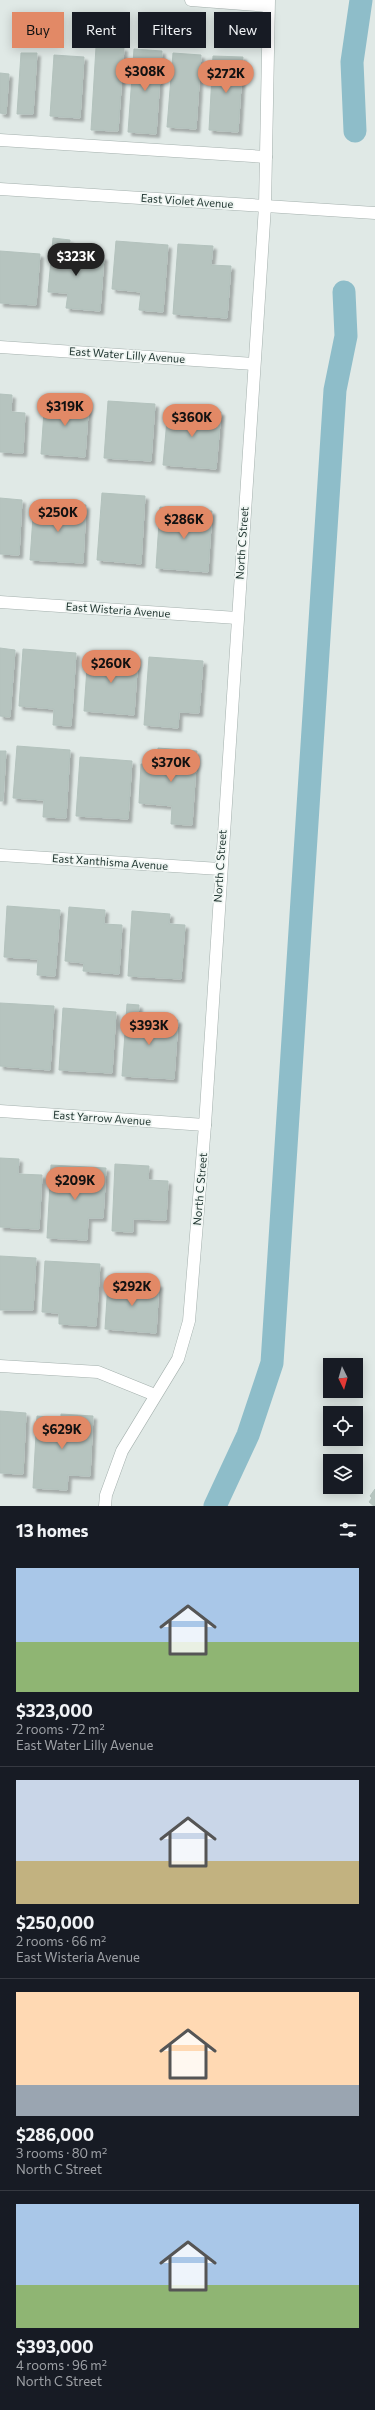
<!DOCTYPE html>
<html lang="en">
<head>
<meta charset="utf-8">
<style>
  :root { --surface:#171b24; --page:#20242c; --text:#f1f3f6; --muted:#9ea1a6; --line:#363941; --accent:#e28966 }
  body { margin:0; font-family:Commissioner,sans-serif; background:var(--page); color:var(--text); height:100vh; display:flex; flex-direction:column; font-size:15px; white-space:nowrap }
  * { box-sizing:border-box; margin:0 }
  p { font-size:13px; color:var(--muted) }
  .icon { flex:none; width:22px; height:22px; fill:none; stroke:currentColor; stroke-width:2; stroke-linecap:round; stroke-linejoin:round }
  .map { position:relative; height:1506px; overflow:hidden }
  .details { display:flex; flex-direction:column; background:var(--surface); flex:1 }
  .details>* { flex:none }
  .guide { position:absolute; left:12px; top:12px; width:351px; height:36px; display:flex; gap:8px }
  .needle { width:26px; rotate:175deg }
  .controls { position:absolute; left:323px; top:1358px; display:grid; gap:8px }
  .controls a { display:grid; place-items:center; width:40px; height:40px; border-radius:0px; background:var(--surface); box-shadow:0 2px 10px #0003; font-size:20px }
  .price { position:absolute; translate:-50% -34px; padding:0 9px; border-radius:14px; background:var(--accent); color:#111; font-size:13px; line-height:26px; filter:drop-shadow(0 1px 2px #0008) }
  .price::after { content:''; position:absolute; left:50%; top:24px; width:12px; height:9px; margin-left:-6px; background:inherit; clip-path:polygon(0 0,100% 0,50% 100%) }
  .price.selected { background:#222; color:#fff }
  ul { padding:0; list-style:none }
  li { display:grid; align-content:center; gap:8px; height:212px; padding:0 16px }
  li+li { border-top:1px solid var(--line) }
  li span { display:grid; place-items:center; height:124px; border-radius:0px; color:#555 }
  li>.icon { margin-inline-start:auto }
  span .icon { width:72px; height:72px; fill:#fffc; stroke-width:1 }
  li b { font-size:17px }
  h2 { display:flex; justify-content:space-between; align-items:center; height:48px; padding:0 16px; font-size:17px }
  .tag { padding:0 14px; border-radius:0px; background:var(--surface); box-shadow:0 2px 10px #0003; font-size:14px; line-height:36px }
  .tag.selected { background:var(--accent); color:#111 }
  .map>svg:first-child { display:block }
</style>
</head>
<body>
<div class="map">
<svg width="375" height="1506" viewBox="0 0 375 1506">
  <defs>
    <filter id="shadow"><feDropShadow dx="3.5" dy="3.5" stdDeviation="1" flood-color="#0004"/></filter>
  </defs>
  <rect width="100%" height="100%" fill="#e0e9e6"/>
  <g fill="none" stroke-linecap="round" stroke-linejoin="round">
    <g stroke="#8ebdc9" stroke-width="23">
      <polyline points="355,131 352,62 361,0"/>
      <polyline points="215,1506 248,1435 272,1363 335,390 346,336 344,292"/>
    </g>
  </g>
  <g fill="#b6c4bf" stroke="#b3c2bd" filter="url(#shadow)">
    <polygon points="96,47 124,48 118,131 91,130"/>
    <polygon points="134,49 162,51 156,134 128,132"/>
    <polygon points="21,53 37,53 33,114 17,114"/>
    <polygon points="173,53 201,55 196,129 167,127"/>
    <polygon points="54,55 84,57 80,118 50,116"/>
    <polygon points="213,56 243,57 238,132 209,130"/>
    <polygon points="0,73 9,74 6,114 0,113"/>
    <polygon points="53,238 70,240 69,254 104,257 100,311 66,308 68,293 48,292"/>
    <polygon points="116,241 168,245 163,312 139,310 141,292 112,289"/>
    <polygon points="178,244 213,246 211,265 231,266 227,318 173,314"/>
    <polygon points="0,251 40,254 36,305 0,303"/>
    <polygon points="0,394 12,395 11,412 25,413 23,453 0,452"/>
    <polygon points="45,397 89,400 85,457 41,454"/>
    <polygon points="108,401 155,404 151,461 104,458"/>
    <polygon points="168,408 221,412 216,469 163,465"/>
    <polygon points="102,493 145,496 141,564 97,560"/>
    <polygon points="0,498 22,500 19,555 0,554"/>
    <polygon points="34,502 86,505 83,563 30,560"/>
    <polygon points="160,507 212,511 208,572 156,568"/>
    <polygon points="0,648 15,650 10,717 0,716"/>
    <polygon points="23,649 76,653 71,726 53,725 54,709 19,706"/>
    <polygon points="88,653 138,656 134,715 84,711"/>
    <polygon points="149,657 203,661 199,713 179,712 178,728 144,725"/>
    <polygon points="17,746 70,750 66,818 43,817 44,800 13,798"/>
    <polygon points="158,748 197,751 192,825 171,824 172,806 139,803 141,764 157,765"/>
    <polygon points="0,751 6,751 3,801 0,801"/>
    <polygon points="80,757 132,761 128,819 76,816"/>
    <polygon points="7,906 60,910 55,976 37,975 38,959 4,957"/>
    <polygon points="69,907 105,910 104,924 122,925 119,974 83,971 84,963 65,961"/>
    <polygon points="132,911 170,914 169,924 185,925 181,979 128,976"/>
    <polygon points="0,1003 54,1006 50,1070 0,1066"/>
    <polygon points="127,1004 139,1005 138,1017 178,1020 174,1079 122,1076"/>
    <polygon points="63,1008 116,1012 112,1073 59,1070"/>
    <polygon points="0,1158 19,1159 18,1174 42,1175 39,1229 0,1227"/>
    <polygon points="115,1164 149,1166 148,1180 168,1181 166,1220 133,1219 133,1232 112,1231"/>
    <polygon points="51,1165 106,1168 103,1218 88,1218 87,1240 47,1238"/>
    <polygon points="0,1256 36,1258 33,1310 0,1310"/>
    <polygon points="45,1261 100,1264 96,1326 59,1324 59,1313 42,1312"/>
    <polygon points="108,1282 159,1284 156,1333 105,1329"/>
    <polygon points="0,1411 26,1413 23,1474 0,1473"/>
    <polygon points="61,1414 93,1416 90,1476 68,1475 67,1490 33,1488 37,1416 61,1418"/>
    <polygon points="375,1489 375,1506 374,1506 369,1502 372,1498 370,1496"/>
  </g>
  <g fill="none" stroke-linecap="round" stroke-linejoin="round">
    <g stroke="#a4b0ad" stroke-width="13">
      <g id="minor">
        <polyline points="191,0 268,6"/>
        <polyline points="0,140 266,157"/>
        <polyline points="0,189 375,213"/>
        <polyline points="0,347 254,364"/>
        <polyline points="0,602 237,618"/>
        <polyline points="0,855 220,869"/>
        <polyline points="0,1111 205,1125"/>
        <polyline points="0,1366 98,1372 155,1395"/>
        <polyline points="105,1506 106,1495 122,1451 178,1359 189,1321 205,1125 265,206 269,0"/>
      </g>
    </g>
    <use href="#minor" stroke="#fff" stroke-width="12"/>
  </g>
  <g text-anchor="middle" stroke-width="3.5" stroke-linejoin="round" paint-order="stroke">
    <g font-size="11" fill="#233833" stroke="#f0f6f3">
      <text transform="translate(187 201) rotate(4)" y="4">East Violet Avenue</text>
      <text transform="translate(127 355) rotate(4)" y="4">East Water Lilly Avenue</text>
      <text transform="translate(242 543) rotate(-86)" y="4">North C Street</text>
      <text transform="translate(118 610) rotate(4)" y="4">East Wisteria Avenue</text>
      <text transform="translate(110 862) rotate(4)" y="4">East Xanthisma Avenue</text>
      <text transform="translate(220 866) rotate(-86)" y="4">North C Street</text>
      <text transform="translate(102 1118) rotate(4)" y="4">East Yarrow Avenue</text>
      <text transform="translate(200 1189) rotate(-85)" y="4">North C Street</text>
    </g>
  </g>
</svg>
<div class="controls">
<a><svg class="needle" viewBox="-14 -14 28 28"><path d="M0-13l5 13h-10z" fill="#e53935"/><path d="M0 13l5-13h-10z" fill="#9ea1a6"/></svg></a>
<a><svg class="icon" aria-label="locate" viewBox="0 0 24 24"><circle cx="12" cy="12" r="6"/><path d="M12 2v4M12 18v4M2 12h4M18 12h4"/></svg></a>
<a><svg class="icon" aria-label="layers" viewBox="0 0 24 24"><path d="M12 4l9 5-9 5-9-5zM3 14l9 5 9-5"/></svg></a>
</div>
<b class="price" style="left:145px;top:92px">$308K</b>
<b class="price" style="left:226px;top:94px">$272K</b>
<b class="price selected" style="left:76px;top:277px">$323K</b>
<b class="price" style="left:65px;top:427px">$319K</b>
<b class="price" style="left:192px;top:438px">$360K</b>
<b class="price" style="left:58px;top:533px">$250K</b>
<b class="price" style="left:184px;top:540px">$286K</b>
<b class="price" style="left:111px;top:684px">$260K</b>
<b class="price" style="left:171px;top:783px">$370K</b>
<b class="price" style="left:149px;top:1046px">$393K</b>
<b class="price" style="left:75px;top:1201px">$209K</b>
<b class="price" style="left:132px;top:1307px">$292K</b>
<b class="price" style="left:62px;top:1450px">$629K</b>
<div class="guide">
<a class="tag selected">Buy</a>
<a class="tag">Rent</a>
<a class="tag">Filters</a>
<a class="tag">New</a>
</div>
</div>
<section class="details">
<h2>13 homes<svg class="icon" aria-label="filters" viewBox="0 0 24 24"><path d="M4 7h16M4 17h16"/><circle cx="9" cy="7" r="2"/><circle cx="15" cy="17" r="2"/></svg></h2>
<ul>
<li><span style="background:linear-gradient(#a9c7e8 60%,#8fb573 0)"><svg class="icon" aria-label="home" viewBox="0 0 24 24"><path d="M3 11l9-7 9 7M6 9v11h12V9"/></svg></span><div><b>$323,000</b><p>2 rooms · 72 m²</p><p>East Water Lilly Avenue</p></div></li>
<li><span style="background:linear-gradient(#c9d6e8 65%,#c2b280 0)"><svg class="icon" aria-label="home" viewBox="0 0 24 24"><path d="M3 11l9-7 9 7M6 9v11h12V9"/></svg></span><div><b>$250,000</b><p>2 rooms · 66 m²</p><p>East Wisteria Avenue</p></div></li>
<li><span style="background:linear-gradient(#ffd9b3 75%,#9aa5b1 0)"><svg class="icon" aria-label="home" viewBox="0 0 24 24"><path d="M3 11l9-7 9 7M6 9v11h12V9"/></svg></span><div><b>$286,000</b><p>3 rooms · 80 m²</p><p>North C Street</p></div></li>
<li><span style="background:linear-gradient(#a9c7e8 65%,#8fb573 0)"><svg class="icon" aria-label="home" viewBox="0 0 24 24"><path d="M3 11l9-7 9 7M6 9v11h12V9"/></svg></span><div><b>$393,000</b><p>4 rooms · 96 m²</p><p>North C Street</p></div></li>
</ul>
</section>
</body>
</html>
